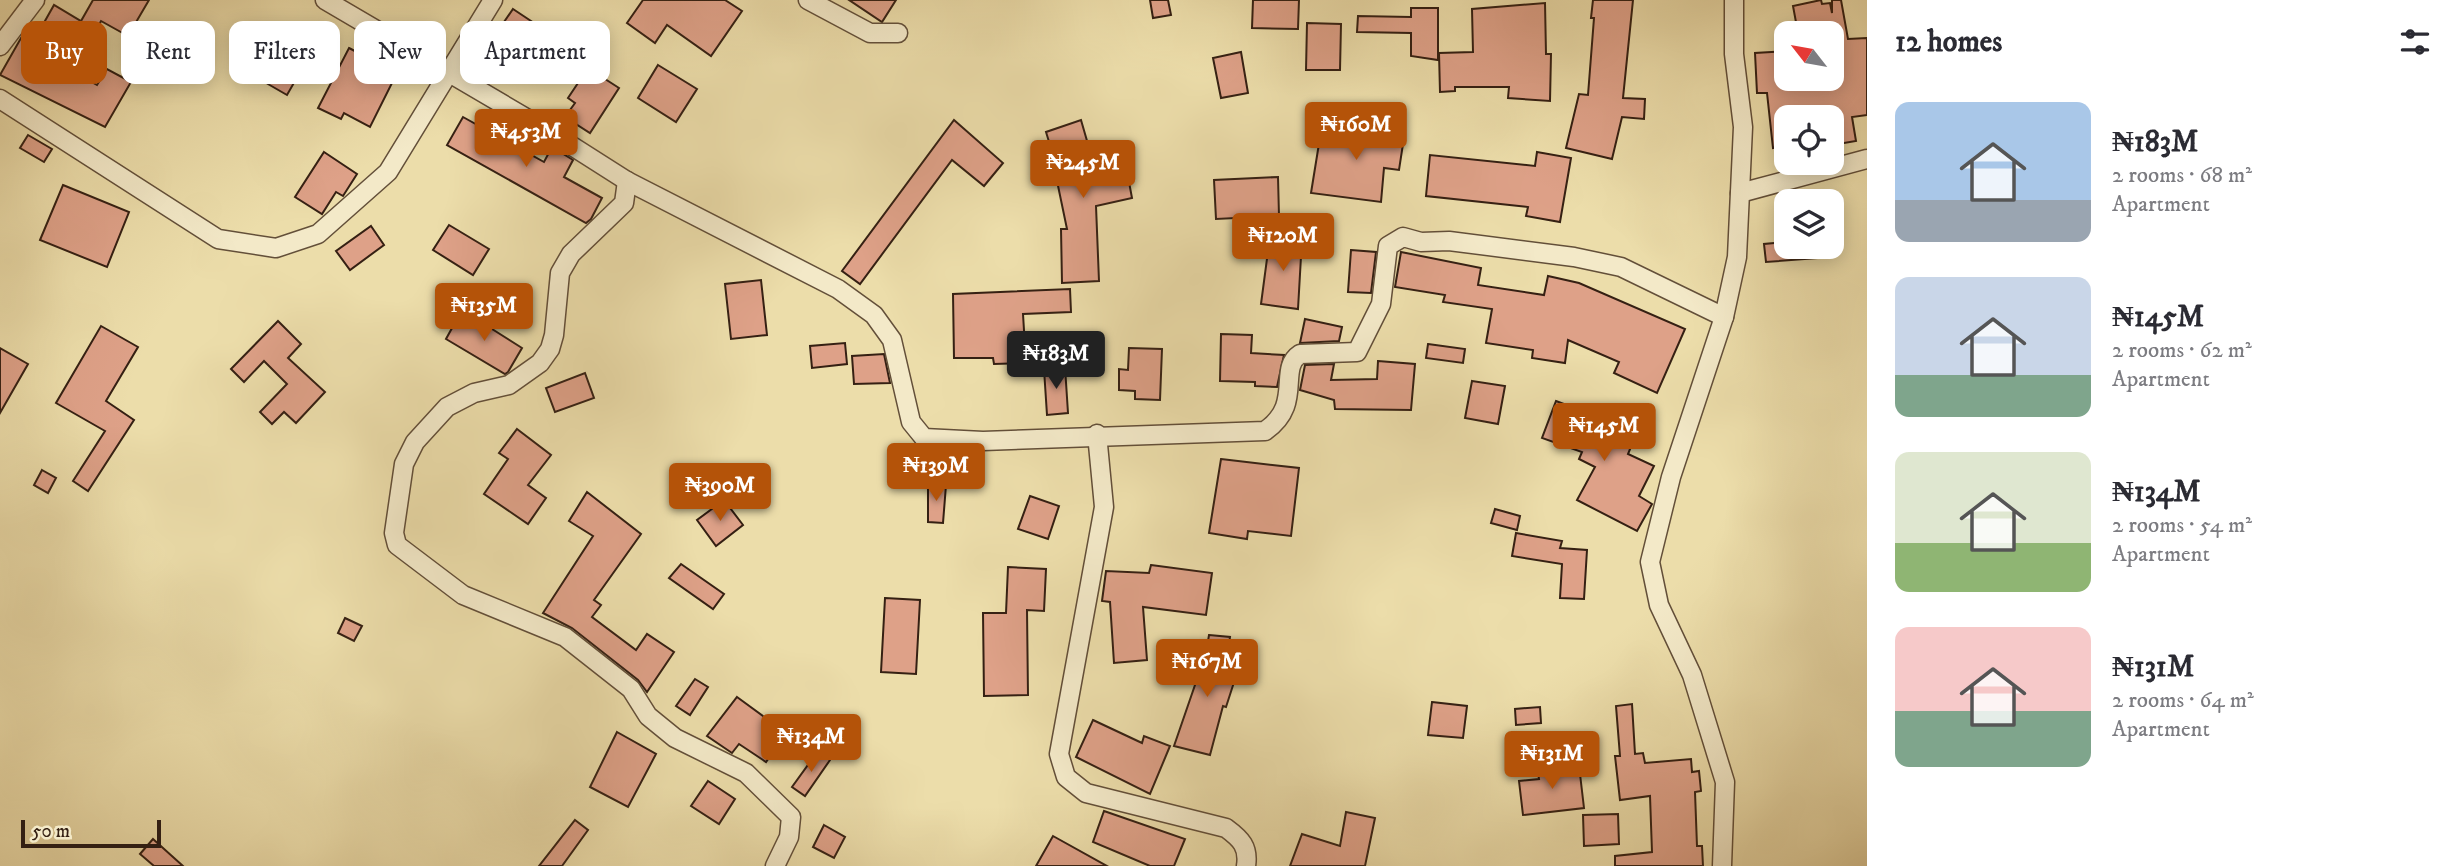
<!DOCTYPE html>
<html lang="en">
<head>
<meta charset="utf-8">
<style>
  :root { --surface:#fff; --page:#f2f2f3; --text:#2b2b33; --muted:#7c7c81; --accent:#b45309 }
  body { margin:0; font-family:"IM FELL DW Pica",serif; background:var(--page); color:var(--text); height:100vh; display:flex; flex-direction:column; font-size:26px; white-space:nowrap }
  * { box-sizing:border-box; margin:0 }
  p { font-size:23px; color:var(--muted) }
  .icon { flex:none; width:38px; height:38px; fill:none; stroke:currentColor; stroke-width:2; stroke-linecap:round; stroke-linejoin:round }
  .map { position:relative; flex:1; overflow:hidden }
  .drawer { display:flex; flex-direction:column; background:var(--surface); width:595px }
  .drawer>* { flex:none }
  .top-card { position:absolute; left:21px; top:21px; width:665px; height:63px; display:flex; gap:14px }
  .needle { width:46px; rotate:301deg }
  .fabs { position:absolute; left:1774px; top:21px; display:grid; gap:14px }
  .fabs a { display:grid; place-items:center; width:70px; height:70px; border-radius:14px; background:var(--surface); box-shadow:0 4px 18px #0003; font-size:35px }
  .scale { position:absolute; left:21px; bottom:18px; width:140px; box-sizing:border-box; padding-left:7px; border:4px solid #352013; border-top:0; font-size:19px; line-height:24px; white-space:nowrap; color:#352013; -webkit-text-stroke:5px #f3e9c8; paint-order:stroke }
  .price { position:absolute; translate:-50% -60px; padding:0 16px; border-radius:7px; background:var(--accent); color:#fff; font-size:23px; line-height:46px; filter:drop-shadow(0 2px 4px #0008) }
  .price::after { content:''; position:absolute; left:50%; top:42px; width:21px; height:16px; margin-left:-10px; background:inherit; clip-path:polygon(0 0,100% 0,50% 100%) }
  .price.active { background:#222; color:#fff }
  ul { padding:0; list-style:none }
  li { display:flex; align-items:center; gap:21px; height:175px; padding:0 28px }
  li span { display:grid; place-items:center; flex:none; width:196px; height:140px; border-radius:14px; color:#555 }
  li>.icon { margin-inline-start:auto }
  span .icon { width:84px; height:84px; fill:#fffc; stroke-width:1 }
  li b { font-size:30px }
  h2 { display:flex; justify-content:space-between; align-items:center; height:84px; padding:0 28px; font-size:30px }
  .pill { padding:0 24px; border-radius:14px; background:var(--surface); box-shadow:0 4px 18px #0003; font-size:24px; line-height:63px }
  .pill.active { background:var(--accent); color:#fff }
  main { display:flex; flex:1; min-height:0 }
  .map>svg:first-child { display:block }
</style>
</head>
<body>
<main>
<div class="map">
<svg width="1867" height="866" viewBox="0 0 1867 866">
  <rect width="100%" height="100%" fill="#ecddaa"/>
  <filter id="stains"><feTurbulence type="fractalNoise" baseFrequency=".00286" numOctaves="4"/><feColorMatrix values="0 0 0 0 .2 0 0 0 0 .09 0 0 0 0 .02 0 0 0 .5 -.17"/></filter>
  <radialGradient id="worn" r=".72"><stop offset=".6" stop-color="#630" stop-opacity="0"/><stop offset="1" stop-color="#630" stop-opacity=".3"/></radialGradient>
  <g fill="#dea188" stroke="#352013" stroke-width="2">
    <polygon points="93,0 149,0 128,36 101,21 72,71 97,85 107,69 131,82 105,127 0,75 21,38 32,44 54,5 81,21"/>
    <polygon points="643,0 725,0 742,11 711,56 667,25 655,43 627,23"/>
    <polygon points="849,0 896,0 882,22"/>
    <polygon points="1150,0 1168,0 1171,15 1153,18"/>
    <polygon points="1253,0 1299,0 1298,29 1252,28"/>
    <polygon points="1593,0 1633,0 1623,98 1645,99 1644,119 1622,117 1612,159 1566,148 1579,94 1588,95 1594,18 1591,18"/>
    <polygon points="1821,0 1822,4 1830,3 1832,13 1832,0 1841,0 1848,39 1867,38 1867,115 1852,117 1856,141 1832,145 1832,117 1787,117 1787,146 1773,148 1767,93 1757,93 1755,53 1787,51 1787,79 1832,79 1832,33 1798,33 1793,6"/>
    <polygon points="1545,3 1546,54 1551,54 1550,101 1508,98 1509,87 1455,87 1455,91 1440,92 1439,53 1473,52 1472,9"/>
    <polygon points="1411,8 1438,8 1438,60 1411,56 1411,33 1357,32 1358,16 1411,17"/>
    <polygon points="513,9 546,31 515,76 482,54"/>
    <polygon points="1307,23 1341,24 1340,70 1306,70"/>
    <polygon points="286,38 311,53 287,95 261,80"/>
    <polygon points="349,48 397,73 370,127 344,113 341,119 318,108"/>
    <polygon points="1241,52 1248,93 1221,98 1213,58"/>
    <polygon points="658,65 697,89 676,122 638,98"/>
    <polygon points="588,68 619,88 590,133 565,117 575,103 568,98"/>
    <polygon points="463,117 544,162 552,147 573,160 564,177 602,198 591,219 586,223 447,145"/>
    <polygon points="954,120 1003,163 984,186 952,160 860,284 842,271"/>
    <polygon points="1081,120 1096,172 1126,166 1132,198 1096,206 1099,281 1062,283 1061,229 1067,229 1057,181 1061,181 1046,132"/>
    <polygon points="1322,125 1369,132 1370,126 1405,131 1399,170 1384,168 1381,202 1311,193"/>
    <polygon points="28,135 52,149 44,162 20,148"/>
    <polygon points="324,152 357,174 343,196 336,192 322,214 295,197"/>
    <polygon points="1537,152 1571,158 1560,222 1526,216 1528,207 1426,196 1430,155 1535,166"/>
    <polygon points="1278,177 1279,216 1216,219 1214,180"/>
    <polygon points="63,185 129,212 107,267 40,240"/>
    <polygon points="449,225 489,249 473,275 433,250"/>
    <polygon points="371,226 384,245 350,270 336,251"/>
    <polygon points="1270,236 1302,239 1298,309 1261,304"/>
    <polygon points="1787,242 1787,247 1817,247 1817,258 1766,262 1764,244"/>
    <polygon points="1351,250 1376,252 1371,293 1348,292"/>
    <polygon points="1401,252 1481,268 1478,285 1544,295 1548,276 1579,283 1685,329 1657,393 1614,373 1619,362 1568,340 1565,363 1532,358 1533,350 1486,343 1492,309 1443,302 1445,295 1395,287"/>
    <polygon points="761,280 767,335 731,339 725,284"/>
    <polygon points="1070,289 1071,312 1023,314 1026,363 994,364 993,358 954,358 953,294"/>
    <polygon points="462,310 522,348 508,372 505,374 446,339"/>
    <polygon points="1305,319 1342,327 1339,341 1300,343"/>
    <polygon points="278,321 301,344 288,358 325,392 296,423 284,412 272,424 260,412 287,384 264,361 244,382 231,369"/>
    <polygon points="101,326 138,347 106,401 134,420 88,491 73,481 105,431 56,403"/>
    <polygon points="1221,334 1252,335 1251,353 1284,355 1277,387 1255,386 1255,382 1220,381"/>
    <polygon points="845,343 847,364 812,368 810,346"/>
    <polygon points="1428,344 1465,349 1463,363 1426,358"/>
    <polygon points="0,348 28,364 0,413"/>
    <polygon points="1129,348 1162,349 1160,400 1135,399 1135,391 1119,390 1119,369 1128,370"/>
    <polygon points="884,354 890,383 854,384 852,356"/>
    <polygon points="1378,361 1415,364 1411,410 1335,409 1334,400 1300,390 1305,365 1334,364 1331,380 1377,379"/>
    <polygon points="1065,367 1068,413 1047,415 1044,369"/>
    <polygon points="585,373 594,398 555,412 546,388"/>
    <polygon points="1472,381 1505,386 1498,424 1465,418"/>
    <polygon points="1556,401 1637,432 1628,454 1654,466 1639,496 1652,504 1637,531 1577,500 1595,467 1579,459 1582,452 1542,438"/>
    <polygon points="517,429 551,455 528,485 546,498 528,524 484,494 508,459 499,453"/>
    <polygon points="1221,459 1299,468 1291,536 1248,531 1247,539 1209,533"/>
    <polygon points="42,470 56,478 48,493 34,485"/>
    <polygon points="928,484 946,485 943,523 928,522"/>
    <polygon points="587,492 641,534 594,600 601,605 592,617 636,650 647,634 674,652 647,692 638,680 572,628 543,613 593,536 569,521"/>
    <polygon points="1030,496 1059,506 1048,539 1018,529"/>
    <polygon points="724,500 743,525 716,546 697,520"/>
    <polygon points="1495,509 1520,516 1517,530 1491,523"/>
    <polygon points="1516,533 1562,541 1560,548 1587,550 1584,599 1560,598 1562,564 1512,556"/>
    <polygon points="681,564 724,594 713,609 669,578"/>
    <polygon points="1151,565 1212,573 1206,615 1143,607 1147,660 1114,663 1110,602 1102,601 1106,571 1149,573"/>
    <polygon points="1008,567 1046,569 1044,611 1027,610 1028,695 984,696 983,613 1006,613"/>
    <polygon points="885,598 920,600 916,674 881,672"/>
    <polygon points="345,618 362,626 354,641 338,633"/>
    <polygon points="1209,635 1230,637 1225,673 1236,676 1226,707 1223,706 1210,755 1174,746 1206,653"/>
    <polygon points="695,679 708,687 690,715 676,706"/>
    <polygon points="737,697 786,733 766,762 739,744 732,753 707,736"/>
    <polygon points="1432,702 1467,706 1463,738 1428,735"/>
    <polygon points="1632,704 1635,754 1643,753 1645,763 1691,759 1692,772 1699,771 1701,791 1695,792 1697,846 1702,846 1703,866 1615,866 1615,856 1652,852 1650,796 1620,800 1615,756 1620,756 1616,706"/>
    <polygon points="1540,707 1541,723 1516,725 1515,709"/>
    <polygon points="1093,720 1142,743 1144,736 1170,746 1150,794 1076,757"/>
    <polygon points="617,732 656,754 628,807 590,787"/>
    <polygon points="818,751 830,760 805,796 792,787"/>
    <polygon points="1566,763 1568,775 1580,774 1584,808 1523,815 1519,781 1539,779 1537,767"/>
    <polygon points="708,781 735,799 719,824 691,806"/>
    <polygon points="1104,811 1185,839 1174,866 1150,866 1093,842"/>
    <polygon points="1346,812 1375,818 1365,866 1290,866 1302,834 1340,846"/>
    <polygon points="1618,814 1619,844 1584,846 1583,815"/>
    <polygon points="575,820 588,830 562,866 539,866"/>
    <polygon points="824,825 845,837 834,858 813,847"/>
    <polygon points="1053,836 1107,866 1036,866"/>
    <polygon points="153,839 183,866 154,866 140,854"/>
  </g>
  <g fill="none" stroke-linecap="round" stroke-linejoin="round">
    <g stroke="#634f39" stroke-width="21">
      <g id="street">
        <path d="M 325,0 L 550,132 L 627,181 L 838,289 L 874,315 L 892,340 L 911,422 L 924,438 L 983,441 L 1265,431 C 1304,404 1277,369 1300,354 L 1357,352 L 1381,304 L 1388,246 L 1403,237 L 1421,242 L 1449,241 L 1574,257 L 1621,267 L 1724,317"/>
        <polyline points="808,0 870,33 898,33"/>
        <polyline points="0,46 35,0"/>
        <polyline points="0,99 218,239 276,248 318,234 388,172 493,0"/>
        <polyline points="627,181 624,203 571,254 560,273 554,335 550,349 540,363 509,385 474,393 447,407 415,442 404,464 394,533 397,545 463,595 565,637 631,689 648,716 675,738 746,773 791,817 789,837 775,866"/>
        <polyline points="1740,193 1867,159"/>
        <path d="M 1097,434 L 1104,507 L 1059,754 L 1066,777 L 1086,793 L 1226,828 C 1241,839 1249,847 1246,866"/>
        <polyline points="1722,866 1725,782 1692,675 1659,605 1650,562 1671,477 1724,317 1737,257 1743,127 1734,54 1734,0"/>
      </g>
    </g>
    <use href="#street" stroke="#f3e9c8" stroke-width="18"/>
  </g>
  <rect width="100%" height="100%" filter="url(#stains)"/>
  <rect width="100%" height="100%" fill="url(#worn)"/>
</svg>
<div class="fabs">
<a><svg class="needle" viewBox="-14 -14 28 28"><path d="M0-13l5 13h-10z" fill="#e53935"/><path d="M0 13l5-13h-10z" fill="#7c7c81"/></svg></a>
<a><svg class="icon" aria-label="locate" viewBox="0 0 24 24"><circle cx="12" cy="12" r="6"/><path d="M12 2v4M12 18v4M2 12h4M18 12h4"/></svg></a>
<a><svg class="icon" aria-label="layers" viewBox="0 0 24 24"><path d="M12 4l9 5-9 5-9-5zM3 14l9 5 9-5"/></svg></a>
</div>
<div class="scale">50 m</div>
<b class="price" style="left:1356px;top:162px">₦160M</b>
<b class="price" style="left:526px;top:169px">₦453M</b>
<b class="price" style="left:1083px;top:200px">₦245M</b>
<b class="price" style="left:1283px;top:273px">₦120M</b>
<b class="price" style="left:484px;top:343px">₦135M</b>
<b class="price active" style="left:1056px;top:391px">₦183M</b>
<b class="price" style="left:1604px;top:463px">₦145M</b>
<b class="price" style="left:936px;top:503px">₦139M</b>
<b class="price" style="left:720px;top:523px">₦390M</b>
<b class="price" style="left:1207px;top:699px">₦167M</b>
<b class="price" style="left:811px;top:774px">₦134M</b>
<b class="price" style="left:1552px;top:791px">₦131M</b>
<div class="top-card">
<a class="pill active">Buy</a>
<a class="pill">Rent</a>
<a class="pill">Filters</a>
<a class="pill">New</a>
<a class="pill">Apartment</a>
</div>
</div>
<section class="drawer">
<h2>12 homes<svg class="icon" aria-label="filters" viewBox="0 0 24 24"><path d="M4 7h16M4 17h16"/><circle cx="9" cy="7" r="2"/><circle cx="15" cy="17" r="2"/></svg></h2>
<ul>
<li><span style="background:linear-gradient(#a9c7e8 70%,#9aa5b1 0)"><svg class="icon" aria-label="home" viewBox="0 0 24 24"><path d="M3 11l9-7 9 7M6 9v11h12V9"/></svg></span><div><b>₦183M</b><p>2 rooms · 68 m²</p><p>Apartment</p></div></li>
<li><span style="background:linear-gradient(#c9d6e8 70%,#7fa58c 0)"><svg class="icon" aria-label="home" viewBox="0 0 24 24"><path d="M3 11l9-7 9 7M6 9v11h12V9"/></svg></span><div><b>₦145M</b><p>2 rooms · 62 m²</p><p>Apartment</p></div></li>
<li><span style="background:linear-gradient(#dfe7d0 65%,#8fb573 0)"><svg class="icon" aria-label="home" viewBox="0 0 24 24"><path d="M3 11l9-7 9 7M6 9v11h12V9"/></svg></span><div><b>₦134M</b><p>2 rooms · 54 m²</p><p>Apartment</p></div></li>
<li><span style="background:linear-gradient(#f6c9c9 60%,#7fa58c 0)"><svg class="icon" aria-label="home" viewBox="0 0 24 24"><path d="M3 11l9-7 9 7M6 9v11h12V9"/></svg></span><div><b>₦131M</b><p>2 rooms · 64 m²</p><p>Apartment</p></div></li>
</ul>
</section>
</main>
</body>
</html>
